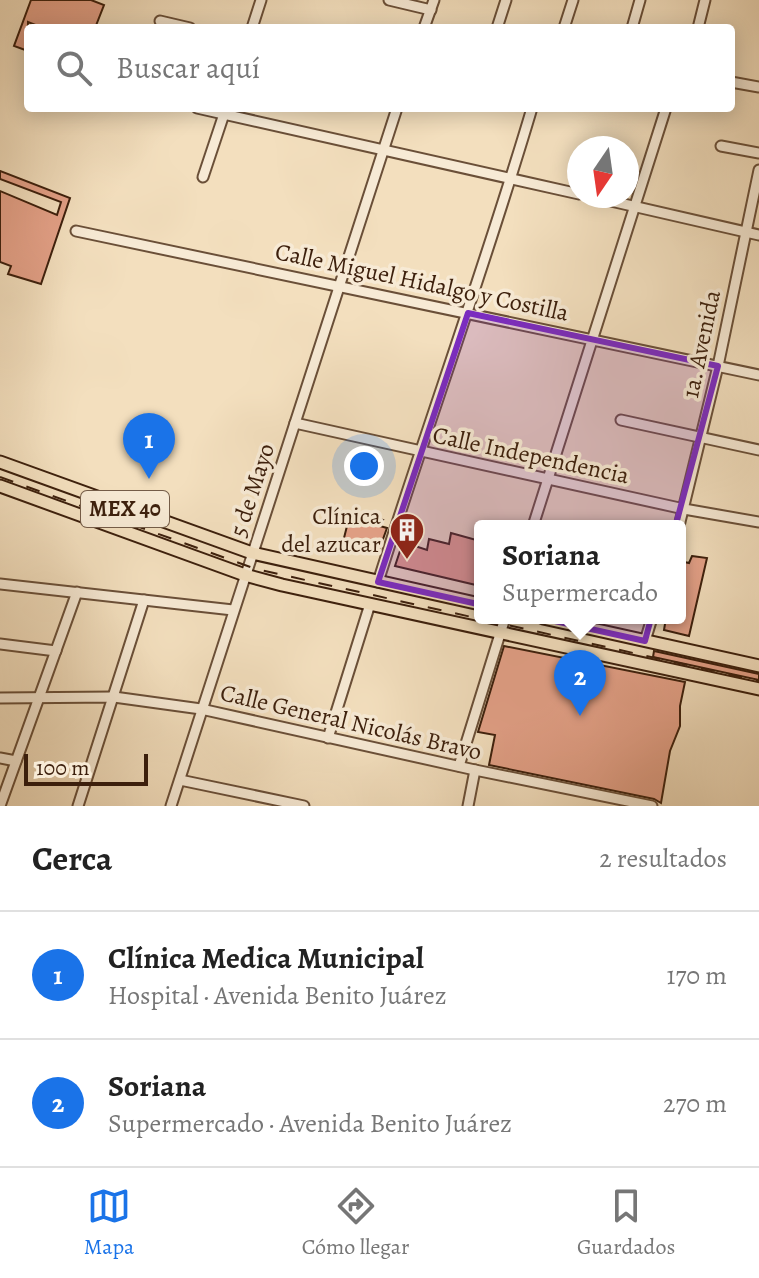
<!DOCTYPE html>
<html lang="es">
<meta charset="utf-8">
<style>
:root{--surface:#fff;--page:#f6f6f6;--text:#222;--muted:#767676;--line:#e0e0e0;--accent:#1a73e8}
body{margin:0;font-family:Alegreya,serif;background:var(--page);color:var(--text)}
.compass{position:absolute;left:567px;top:136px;width:72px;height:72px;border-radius:50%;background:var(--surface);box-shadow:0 4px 20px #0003;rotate:193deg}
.scale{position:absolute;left:24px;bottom:20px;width:124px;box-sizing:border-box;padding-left:8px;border:4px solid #3c1f0c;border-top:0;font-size:22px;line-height:28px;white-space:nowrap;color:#3c1f0c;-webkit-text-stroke:6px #f7ead5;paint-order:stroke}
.you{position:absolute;left:364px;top:466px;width:28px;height:28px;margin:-20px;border:6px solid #fff;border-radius:50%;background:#1a73e8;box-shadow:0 0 0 12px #1a73e833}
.badge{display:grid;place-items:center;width:52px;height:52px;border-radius:50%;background:var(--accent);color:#fff;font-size:26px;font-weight:700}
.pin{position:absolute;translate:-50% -66px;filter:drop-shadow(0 2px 4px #0008)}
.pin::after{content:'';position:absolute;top:42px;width:28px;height:24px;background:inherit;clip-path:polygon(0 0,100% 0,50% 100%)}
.popup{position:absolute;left:474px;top:520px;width:212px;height:104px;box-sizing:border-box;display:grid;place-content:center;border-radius:8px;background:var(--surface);filter:drop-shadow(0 2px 6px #0005);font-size:26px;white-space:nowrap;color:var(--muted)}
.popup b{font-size:30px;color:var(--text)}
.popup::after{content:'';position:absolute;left:50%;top:100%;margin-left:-16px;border:16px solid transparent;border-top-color:var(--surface)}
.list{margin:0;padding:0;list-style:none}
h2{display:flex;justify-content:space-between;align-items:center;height:104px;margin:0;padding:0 32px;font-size:34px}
h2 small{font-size:26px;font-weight:400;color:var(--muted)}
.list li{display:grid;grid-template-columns:52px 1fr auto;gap:24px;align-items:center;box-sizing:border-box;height:128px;padding:0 32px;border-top:2px solid var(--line)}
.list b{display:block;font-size:30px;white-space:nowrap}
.list p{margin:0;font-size:26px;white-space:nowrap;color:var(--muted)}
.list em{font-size:26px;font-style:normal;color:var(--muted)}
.icon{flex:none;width:44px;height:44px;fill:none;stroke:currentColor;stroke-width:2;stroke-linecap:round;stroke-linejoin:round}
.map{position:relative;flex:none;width:759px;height:806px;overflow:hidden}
.search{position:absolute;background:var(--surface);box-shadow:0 4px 20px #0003;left:24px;right:24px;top:24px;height:88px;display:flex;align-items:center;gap:20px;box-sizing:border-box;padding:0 28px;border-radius:8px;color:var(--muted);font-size:30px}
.sheet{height:360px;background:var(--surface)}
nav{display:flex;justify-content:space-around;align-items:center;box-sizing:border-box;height:112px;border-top:2px solid var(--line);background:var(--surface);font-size:22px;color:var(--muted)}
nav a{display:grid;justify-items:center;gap:4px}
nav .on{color:var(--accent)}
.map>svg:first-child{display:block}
</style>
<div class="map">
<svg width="759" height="806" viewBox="0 0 759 806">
<rect width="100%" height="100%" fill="#f3dfbe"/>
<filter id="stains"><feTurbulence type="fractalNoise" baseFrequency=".0025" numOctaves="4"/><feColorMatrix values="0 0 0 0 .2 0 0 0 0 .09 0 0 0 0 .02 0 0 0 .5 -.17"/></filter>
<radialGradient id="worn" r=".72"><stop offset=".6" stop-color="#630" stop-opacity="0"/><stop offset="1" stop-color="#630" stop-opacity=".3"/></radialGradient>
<!-- building -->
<g fill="#e4a188" stroke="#3c1f0c" stroke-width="2">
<path d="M 31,0 L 91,0 L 104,5 L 95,28 L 43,28 L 28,22 L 28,51 L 14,46 Z"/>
<path d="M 0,171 L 70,198 L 41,284 L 8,274 L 11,266 L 0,262 L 0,191 L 57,215 L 61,202 L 0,179 Z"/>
<path d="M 342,511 L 383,520 L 380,526 L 387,528 L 379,550 L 343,542 L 347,526 L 340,524 Z"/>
<path d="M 451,533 L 480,541 L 480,571 L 476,585 L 395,566 L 403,542 L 427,550 L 429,539 L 449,544 Z"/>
<path d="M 692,556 L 707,558 L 689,636 L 664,630 L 666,618 L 680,618 L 680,561 L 689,563 Z"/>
<path d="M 504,646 L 685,682 L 680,706 L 680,726 L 670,751 L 661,803 L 654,799 L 489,765 L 495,735 L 478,732 Z"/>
<path d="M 654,651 L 759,674 L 759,680 L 653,657 Z"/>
</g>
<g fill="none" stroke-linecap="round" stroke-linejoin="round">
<!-- minor casing -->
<g stroke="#6a4f38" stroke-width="13">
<g id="minor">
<path d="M 389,0 L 431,10"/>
<path d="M 160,21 L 190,28"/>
<path d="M 252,28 L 261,0"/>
<path d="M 424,28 L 434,0"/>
<path d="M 497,28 L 506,0"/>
<path d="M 564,28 L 573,0"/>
<path d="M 632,28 L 640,0"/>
<path d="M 698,28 L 705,0"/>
<path d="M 731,82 L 759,87"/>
<path d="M 197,108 L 579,194"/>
<path d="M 721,146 L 759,153"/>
<path d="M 203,177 L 226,108"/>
<path d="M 589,196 L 759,235"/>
<path d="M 76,231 L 759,375"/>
<path d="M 621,420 L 759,450"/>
<path d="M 295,423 L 684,509 L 759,522"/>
<path d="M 533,526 L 666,108"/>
<path d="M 679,526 L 718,366 L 759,170"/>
<path d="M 378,582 C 428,423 485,267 532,108"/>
<path d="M 0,584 L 233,610"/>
<path d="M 645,641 L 652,618"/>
<path d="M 0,644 L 56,651"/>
<path d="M 0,698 L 114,697 L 201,709 L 475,770 L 652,806"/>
<path d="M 328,738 L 370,604"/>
<path d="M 0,758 L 16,761"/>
<path d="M 459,766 L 505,618"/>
<path d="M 180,780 L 304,806"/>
<path d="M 0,806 L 77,592"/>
<path d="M 78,806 L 144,600"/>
<path d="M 171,806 L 397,108"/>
<path d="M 468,806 L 475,770"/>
</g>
</g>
<!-- major casing -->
<g stroke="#3c1f0c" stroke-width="15">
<g id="major">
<path d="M 0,462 L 252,553 L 480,604"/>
<path d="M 0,486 L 245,575 L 282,585 L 759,689"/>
<path d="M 543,618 L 759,666"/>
</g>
</g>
<!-- minor -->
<use href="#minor" stroke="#f7ead5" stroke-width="9"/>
<!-- major -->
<use href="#major" stroke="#f3dfbe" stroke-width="11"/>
<!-- rail -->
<path stroke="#3c1f0c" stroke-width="2" stroke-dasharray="14 14" stroke-linecap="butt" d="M 0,477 L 256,569 L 759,681"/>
</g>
<!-- marked area -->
<path fill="#7b2cbf" fill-opacity="0.2" stroke="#7b2cbf" stroke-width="6" stroke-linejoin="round" d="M 468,313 L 718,366 L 645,641 L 378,582 Z"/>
<!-- icons -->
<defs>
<g id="building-pin" transform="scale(1.8)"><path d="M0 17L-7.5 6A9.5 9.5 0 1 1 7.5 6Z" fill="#8f2418" stroke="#f7ead5"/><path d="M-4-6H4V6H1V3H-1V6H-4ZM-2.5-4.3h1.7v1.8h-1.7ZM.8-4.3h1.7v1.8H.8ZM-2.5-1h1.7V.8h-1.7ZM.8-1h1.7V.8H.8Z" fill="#fff"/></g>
</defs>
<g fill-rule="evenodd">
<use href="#building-pin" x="407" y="530"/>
</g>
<g text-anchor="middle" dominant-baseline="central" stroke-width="7" stroke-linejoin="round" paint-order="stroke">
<!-- shield labels -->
<rect fill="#f7ead5" stroke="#745c48" stroke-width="2" x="81" y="491" width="88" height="36" rx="6"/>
<g font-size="22" font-weight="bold" fill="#3c1f0c">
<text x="125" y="509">MEX 40</text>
</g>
<!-- street labels -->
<g font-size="24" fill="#3c1f0c" stroke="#f7ead5">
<text transform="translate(422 282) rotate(12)">Calle Miguel Hidalgo y Costilla</text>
<text transform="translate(701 344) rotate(-78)">1a. Avenida</text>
<text transform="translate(531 455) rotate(12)">Calle Independencia</text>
<text transform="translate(252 490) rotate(-72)">5 de Mayo</text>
<text transform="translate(351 722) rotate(13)">Calle General Nicolás Bravo</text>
</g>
<!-- poi labels -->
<g font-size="24" fill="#3c1f0c" stroke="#f7ead5" text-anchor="end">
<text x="381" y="516">Clínica<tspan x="381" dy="28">del azucar</tspan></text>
</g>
</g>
<rect width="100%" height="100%" filter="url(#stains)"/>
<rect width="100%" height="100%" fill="url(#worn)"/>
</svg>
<svg class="compass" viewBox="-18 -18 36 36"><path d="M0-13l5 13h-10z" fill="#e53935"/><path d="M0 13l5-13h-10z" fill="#767676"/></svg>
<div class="scale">100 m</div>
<div class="you"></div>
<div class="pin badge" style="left:149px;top:479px">1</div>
<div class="pin badge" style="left:580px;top:716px">2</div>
<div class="popup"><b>Soriana</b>Supermercado</div>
<div class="search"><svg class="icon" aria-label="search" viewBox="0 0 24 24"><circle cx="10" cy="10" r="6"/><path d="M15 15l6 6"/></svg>Buscar aquí</div>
</div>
<section class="sheet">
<h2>Cerca<small>2 resultados</small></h2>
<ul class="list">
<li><span class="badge">1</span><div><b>Clínica Medica Municipal</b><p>Hospital · Avenida Benito Juárez</p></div><em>170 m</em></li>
<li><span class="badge">2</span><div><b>Soriana</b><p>Supermercado · Avenida Benito Juárez</p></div><em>270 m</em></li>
</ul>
</section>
<nav>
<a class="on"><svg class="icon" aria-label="map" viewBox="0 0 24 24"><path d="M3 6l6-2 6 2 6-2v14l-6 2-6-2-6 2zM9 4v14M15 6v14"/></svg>Mapa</a>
<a><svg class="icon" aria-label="directions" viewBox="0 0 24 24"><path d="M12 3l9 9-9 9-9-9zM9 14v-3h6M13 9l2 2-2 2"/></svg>Cómo llegar</a>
<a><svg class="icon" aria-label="saved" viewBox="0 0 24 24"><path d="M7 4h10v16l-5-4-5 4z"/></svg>Guardados</a>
</nav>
